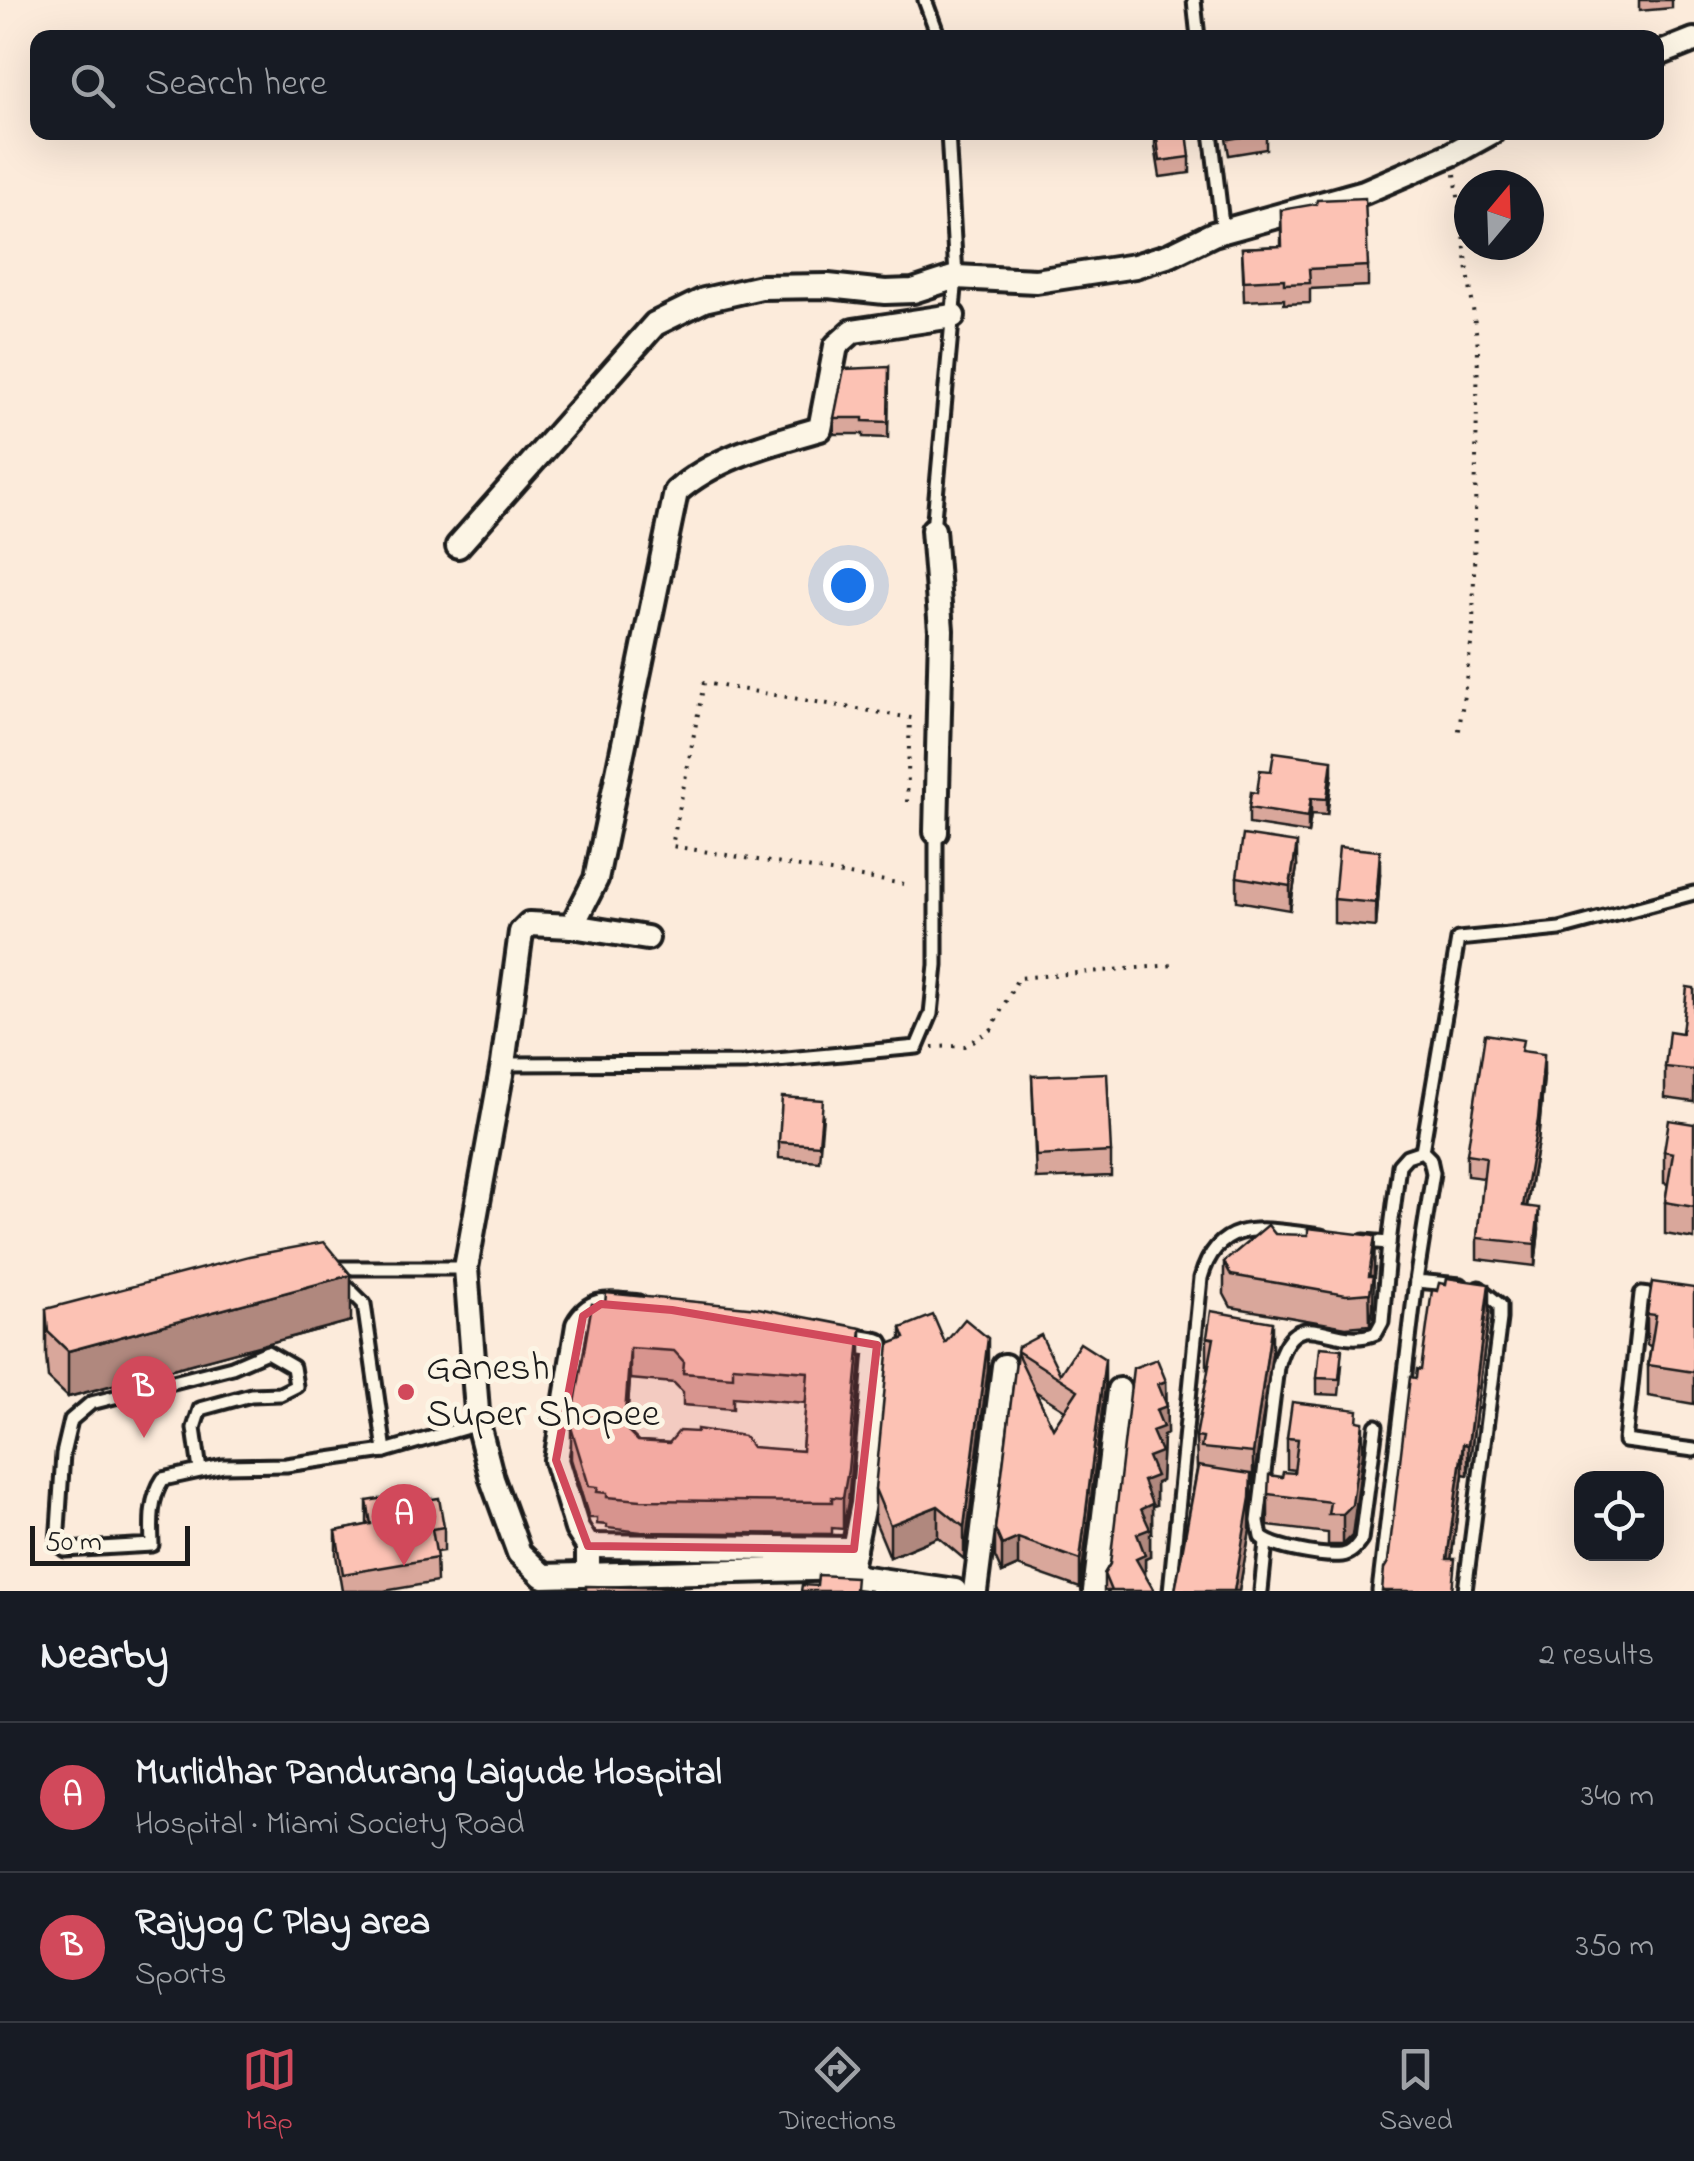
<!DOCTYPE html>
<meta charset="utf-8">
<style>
:root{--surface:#171b24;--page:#242831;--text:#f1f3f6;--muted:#9ea1a6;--line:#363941;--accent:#d1495b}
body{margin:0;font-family:"Indie Flower",sans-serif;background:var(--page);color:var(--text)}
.controls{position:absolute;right:30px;bottom:30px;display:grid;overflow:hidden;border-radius:20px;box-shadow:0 10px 40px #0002}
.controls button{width:90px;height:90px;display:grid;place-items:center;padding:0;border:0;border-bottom:2px solid var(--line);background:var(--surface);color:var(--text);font:50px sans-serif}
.compass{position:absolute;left:1454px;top:170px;width:90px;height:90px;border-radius:50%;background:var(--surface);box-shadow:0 10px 40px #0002;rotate:19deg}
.scale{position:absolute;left:30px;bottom:25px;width:160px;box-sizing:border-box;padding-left:10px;border:5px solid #1c1c1c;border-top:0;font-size:28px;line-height:35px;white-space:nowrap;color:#1c1c1c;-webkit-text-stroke:8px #fcf5e5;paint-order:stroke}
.you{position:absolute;left:848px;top:585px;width:35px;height:35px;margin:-25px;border:8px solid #fff;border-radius:50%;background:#1a73e8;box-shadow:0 0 0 15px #1a73e833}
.badge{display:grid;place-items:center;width:65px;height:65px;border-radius:50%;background:var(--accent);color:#fff;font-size:32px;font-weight:700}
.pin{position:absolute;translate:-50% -82px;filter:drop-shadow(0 2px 5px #0008)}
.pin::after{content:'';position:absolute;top:52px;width:35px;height:30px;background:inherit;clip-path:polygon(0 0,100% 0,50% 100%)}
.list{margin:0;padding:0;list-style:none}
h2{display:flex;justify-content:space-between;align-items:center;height:130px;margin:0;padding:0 40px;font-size:42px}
h2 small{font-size:32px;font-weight:400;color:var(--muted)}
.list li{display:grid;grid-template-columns:65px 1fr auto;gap:30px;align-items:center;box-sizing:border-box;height:150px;padding:0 40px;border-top:2px solid var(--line)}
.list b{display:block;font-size:38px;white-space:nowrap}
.list p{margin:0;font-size:32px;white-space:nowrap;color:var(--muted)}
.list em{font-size:32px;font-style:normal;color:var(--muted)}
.icon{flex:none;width:55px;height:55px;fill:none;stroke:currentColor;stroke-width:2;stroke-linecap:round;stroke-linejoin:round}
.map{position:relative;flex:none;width:1694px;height:1591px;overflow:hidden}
.search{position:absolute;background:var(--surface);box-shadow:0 10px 40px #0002;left:30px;right:30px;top:30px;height:110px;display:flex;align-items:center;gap:25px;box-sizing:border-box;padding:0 35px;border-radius:20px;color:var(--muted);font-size:38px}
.sheet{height:430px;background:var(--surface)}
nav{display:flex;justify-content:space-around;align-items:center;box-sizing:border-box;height:140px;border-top:2px solid var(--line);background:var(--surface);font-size:28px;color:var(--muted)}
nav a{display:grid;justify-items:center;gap:5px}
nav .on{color:var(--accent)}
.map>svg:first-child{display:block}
</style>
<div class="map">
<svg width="1694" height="1591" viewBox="0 0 1694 1591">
<rect width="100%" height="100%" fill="#fcebdb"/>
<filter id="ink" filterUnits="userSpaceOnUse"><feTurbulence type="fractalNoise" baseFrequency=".01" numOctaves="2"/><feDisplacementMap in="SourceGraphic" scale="20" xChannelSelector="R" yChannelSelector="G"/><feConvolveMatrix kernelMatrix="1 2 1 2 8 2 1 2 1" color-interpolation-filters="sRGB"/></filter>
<g filter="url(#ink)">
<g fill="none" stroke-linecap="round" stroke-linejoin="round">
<!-- lane casing -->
<g stroke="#1c1c1c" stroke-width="19">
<g id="lane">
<path d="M 925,0 L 939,38"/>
<path d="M 1194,0 L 1198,38"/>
<path d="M 1211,132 L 1223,232"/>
<path d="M 933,530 L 956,277 L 948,132"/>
<path d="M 503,1064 L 744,1063 L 917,1047 L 931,1014 L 936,965 L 936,832"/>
<path d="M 1422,1151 L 1458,939 L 1560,929 L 1694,893"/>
<path d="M 1364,1241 L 1389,1243 L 1382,1322 L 1376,1333 C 1332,1352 1296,1296 1277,1367 L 1258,1521 L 1261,1537 C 1272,1548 1324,1557 1342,1555 C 1351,1554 1356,1547 1361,1540 L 1376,1426"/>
<path d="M 1389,1243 L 1399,1165 L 1407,1156 L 1422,1151 L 1430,1159 L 1433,1173 L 1416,1281 L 1461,1285"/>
<path d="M 330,1268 L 466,1268"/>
<path d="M 342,1282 L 364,1304 L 385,1451"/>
<path d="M 1694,1301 L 1641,1294 L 1625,1441 L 1694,1450"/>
<path d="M 200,1470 L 194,1428 L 200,1409 L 251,1395 L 280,1394 L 296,1386 L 293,1367 L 267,1352 L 232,1367 L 91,1403 L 71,1420 L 63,1454 L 57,1544 L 65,1550 L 152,1545 C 151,1523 150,1498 163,1479 L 223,1466 L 286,1465 L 385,1451 L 478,1424"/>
<path d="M 1170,1591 L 1201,1278 C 1219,1214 1268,1230 1321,1236"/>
<path d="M 1261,1591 L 1266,1542"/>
<path d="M 1379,1591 L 1416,1281"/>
<path d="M 1465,1591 L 1500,1319 L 1500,1305 L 1479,1288"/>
</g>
</g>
<!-- street casing -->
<g stroke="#1c1c1c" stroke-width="30">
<g id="street">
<path d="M 1656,55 L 1694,40"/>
<path d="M 933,530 L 941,630 L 936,832"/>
<path d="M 458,546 L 655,324 L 704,300 L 761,287 L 828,286 L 885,292 L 913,291 L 956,277 L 1036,281 L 1135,266 L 1170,255 L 1213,234 L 1364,192 L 1452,154 L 1492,132"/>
<path d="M 572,926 L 596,879 L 676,492 C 715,457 771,443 820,429 L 836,346 L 853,331 L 953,316"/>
<path d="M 647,938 L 572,926 L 529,924 L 521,932 L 503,1064 L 466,1268 L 478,1424 L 492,1479 L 519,1553 L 543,1576 L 850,1568 L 872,1591"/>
<path d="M 831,1337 L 877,1345 L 863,1504 L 850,1568"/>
<path d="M 588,1546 L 854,1549"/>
<path d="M 588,1575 L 588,1546 L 577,1529 L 556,1460 L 578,1325 C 592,1300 610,1305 636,1307"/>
<path d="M 859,1577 L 955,1591"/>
<path d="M 975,1591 L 1004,1366"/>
<path d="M 1095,1591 L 1119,1390"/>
</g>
</g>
<!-- path -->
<g stroke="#1c1c1c" stroke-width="4" stroke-dasharray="2.5 8" stroke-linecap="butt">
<path d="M 1455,174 L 1478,346 L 1473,630 L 1458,737"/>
<path d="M 907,802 L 910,718"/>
<path d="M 904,884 L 672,846 L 704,683 L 917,719"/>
<path d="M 932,1047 L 965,1046 L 991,1030 L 1018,978 L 1173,965"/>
</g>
<!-- lane -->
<use href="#lane" stroke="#fcf5e5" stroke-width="11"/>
<!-- street -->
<use href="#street" stroke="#fcf5e5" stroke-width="22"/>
</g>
<!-- wall -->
<g fill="#d9a79b" stroke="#1c1c1c" stroke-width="2.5" fill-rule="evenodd">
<path d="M 1639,0 L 1672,0 L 1672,8 L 1639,11 Z"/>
<path d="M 1155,132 L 1190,157 L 1190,173 L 1160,177 L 1155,146 Z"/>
<path d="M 1225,132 L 1266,132 L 1266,149 L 1229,155 Z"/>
<path d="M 1281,210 L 1368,266 L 1368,286 L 1310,289 L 1310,303 L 1284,304 L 1284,299 L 1244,301 L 1242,248 L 1281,246 Z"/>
<path d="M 889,367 L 888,438 L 863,437 L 863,434 L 834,434 L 834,418 Z"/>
<path d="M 1332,776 L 1327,815 L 1311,814 L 1308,833 L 1249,824 L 1249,808 L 1257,793 Z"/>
<path d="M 1297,867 L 1290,910 L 1237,901 L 1237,877 Z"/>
<path d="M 1380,875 L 1376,927 L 1334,923 L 1334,899 Z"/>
<path d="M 1694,988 L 1694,1102 L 1665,1098 L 1665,1067 L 1682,1033 Z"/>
<path d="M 1523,1051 L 1544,1075 L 1538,1141 L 1527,1207 L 1539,1229 L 1535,1266 L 1477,1259 L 1477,1238 L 1484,1178 L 1467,1176 L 1467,1154 Z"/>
<path d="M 1032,1076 L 1111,1152 L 1111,1176 L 1036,1179 Z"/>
<path d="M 823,1116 L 819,1161 L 779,1158 L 779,1142 Z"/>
<path d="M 1694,1124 L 1694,1239 L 1665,1234 L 1665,1202 L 1668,1184 L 1664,1183 L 1664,1151 Z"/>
<path d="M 1275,1234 L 1375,1268 L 1373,1281 L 1373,1308 L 1370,1325 L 1346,1327 L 1231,1307 L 1224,1294 L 1224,1262 Z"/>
<path d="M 1694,1288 L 1694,1404 L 1648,1396 L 1648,1365 L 1651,1346 L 1647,1345 L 1647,1314 Z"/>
<path d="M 592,1304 L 861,1359 L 848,1502 L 843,1529 L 832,1528 L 832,1534 L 641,1532 L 607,1528 L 607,1525 L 597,1524 L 597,1518 L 589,1518 L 571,1459 L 571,1427 ZM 630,1379 L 674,1383 L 683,1392 L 683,1405 L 733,1409 L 733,1397 L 806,1403 L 802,1451 L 638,1441 L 626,1429 Z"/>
<path d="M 46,1309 L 351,1321 L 68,1397 L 48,1378 L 46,1355 Z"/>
<path d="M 1489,1314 L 1468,1475 L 1463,1474 L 1451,1559 L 1388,1562 L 1416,1378 L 1421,1370 Z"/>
<path d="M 901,1328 L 945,1343 L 988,1369 L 964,1559 L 938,1537 L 890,1557 L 875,1521 L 875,1489 L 901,1340 Z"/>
<path d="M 1207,1337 L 1272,1354 L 1253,1485 L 1251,1485 L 1250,1530 L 1239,1591 L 1175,1591 L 1197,1469 L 1196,1437 L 1209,1369 L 1207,1369 Z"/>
<path d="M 1018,1347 L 1060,1374 L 1105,1387 L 1080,1588 L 1018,1566 L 1002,1573 L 995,1557 L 995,1529 ZM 1035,1391 L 1065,1410 L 1053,1428 Z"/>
<path d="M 1342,1365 L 1339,1395 L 1317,1394 L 1317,1378 Z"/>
<path d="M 1166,1381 L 1167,1434 L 1163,1436 L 1161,1481 L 1156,1483 L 1156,1505 L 1152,1506 L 1152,1533 L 1150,1534 L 1150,1557 L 1145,1559 L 1145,1575 L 1154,1591 L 1104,1591 L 1104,1574 L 1110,1564 Z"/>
<path d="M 1358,1421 L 1363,1453 L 1352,1536 L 1343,1545 L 1328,1545 L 1328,1533 L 1268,1526 L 1268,1494 L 1282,1477 L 1294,1473 L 1295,1470 L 1287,1469 L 1287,1438 Z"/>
<path d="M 367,1501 L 399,1504 L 444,1527 L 444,1551 L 436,1552 L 437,1582 L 384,1591 L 342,1591 L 336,1555 L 336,1531 L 367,1525 Z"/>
</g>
<!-- shaded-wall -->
<g fill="#b0887e" stroke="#1c1c1c" stroke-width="2.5">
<path d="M 1332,760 L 1332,776 L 1327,815 L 1327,799 Z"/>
<path d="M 1311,798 L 1311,814 L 1308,833 L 1308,817 Z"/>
<path d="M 1297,843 L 1297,867 L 1290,910 L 1290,886 Z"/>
<path d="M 1380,851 L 1380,875 L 1376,927 L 1376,903 Z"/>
<path d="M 1544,1054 L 1544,1075 L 1538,1141 L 1523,1227 L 1523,1206 Z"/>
<path d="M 1539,1208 L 1539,1229 L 1535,1266 L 1535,1244 Z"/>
<path d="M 1375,1236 L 1373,1308 L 1370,1325 L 1369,1276 Z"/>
<path d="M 351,1275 L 351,1321 L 68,1397 L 68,1351 Z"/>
<path d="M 1489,1284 L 1489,1314 L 1468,1475 L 1468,1445 Z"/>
<path d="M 1272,1322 L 1272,1354 L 1253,1485 L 1253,1453 Z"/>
<path d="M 861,1328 L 861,1359 L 848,1502 L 843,1529 L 843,1498 Z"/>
<path d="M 988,1338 L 988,1369 L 964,1559 L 964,1527 Z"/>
<path d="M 630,1348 L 630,1379 L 624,1459 L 624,1427 Z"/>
<path d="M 1105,1359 L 1105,1387 L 1080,1588 L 1080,1560 Z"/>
<path d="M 1166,1381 L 1167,1434 L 1163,1436 L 1161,1481 L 1156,1483 L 1156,1505 L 1152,1506 L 1152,1533 L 1150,1534 L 1150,1557 L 1145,1559 L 1145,1583 L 1136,1588 L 1137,1534 L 1143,1481 L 1152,1431 L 1158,1384 Z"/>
<path d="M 1363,1422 L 1363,1453 L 1352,1536 L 1343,1545 L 1343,1514 Z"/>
<path d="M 1463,1444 L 1463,1474 L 1447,1589 L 1447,1559 Z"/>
<path d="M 1251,1474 L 1250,1530 L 1239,1591 L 1234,1591 Z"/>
<path d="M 938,1506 L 938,1537 L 890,1557 L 890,1525 Z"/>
<path d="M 1018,1538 L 1018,1566 L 1002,1573 L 1002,1545 Z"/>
</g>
<!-- building -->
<g fill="#fcc2b4" stroke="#1c1c1c" stroke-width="2.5" fill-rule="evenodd">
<path d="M 1156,132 L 1187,132 L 1190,157 L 1160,161 Z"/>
<path d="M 1228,132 L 1266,132 L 1266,133 L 1229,139 Z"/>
<path d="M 1365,198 L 1368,266 L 1309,269 L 1310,283 L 1284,284 L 1284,279 L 1244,281 L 1242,248 L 1282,246 L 1281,210 L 1316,204 L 1317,200 Z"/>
<path d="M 889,367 L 888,422 L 863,421 L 863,418 L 834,418 L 844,369 Z"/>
<path d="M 1274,752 L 1332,760 L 1327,799 L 1311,798 L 1308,817 L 1249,808 L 1251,792 L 1257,793 L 1260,770 L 1271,771 Z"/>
<path d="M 1243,835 L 1297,843 L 1290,886 L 1237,877 Z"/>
<path d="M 1339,847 L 1380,851 L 1376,903 L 1334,899 Z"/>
<path d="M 1687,987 L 1694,988 L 1694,1070 L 1665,1067 L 1669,1031 L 1682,1033 Z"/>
<path d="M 1485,1034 L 1523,1040 L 1521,1051 L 1544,1054 L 1538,1120 L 1523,1206 L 1539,1208 L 1535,1244 L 1477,1238 L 1486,1157 L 1467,1154 Z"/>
<path d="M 1107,1073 L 1111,1152 L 1036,1156 L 1032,1076 Z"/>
<path d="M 782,1097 L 823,1100 L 819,1145 L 779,1142 Z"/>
<path d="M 1669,1120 L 1694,1124 L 1694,1207 L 1665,1202 L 1673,1153 L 1664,1151 Z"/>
<path d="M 1268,1225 L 1275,1234 L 1308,1235 L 1308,1228 L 1375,1236 L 1369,1276 L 1373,1276 L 1370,1293 L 1346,1295 L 1231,1275 L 1224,1262 Z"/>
<path d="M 324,1242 L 351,1275 L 68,1351 L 48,1332 L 46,1309 L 249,1256 Z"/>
<path d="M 1447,1278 L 1489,1284 L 1468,1445 L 1463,1444 L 1447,1559 L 1455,1559 L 1452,1591 L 1382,1591 L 1384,1569 L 1388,1562 L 1410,1377 L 1416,1378 L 1417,1369 L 1421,1370 L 1432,1290 L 1437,1291 L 1439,1283 L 1446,1284 Z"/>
<path d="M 1652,1282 L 1694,1288 L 1694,1372 L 1648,1365 L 1656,1315 L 1647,1314 Z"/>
<path d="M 606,1293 L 758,1308 L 861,1328 L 848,1470 L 843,1498 L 832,1497 L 832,1502 L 641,1500 L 607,1497 L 607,1493 L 597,1492 L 598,1487 L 589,1486 L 571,1427 L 592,1304 L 605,1305 ZM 630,1348 L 674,1351 L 684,1362 L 683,1373 L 733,1377 L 733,1366 L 808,1372 L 802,1451 L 752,1447 L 744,1436 L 697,1429 L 697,1432 L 679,1431 L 669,1443 L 638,1441 L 624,1427 Z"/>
<path d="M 1211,1311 L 1272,1322 L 1253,1453 L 1201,1448 L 1203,1438 L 1196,1437 L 1214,1338 L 1207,1337 Z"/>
<path d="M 933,1315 L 945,1343 L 965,1319 L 988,1338 L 964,1527 L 938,1506 L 890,1525 L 875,1489 L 889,1344 L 905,1338 L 901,1328 Z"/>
<path d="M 1041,1335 L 1060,1374 L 1080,1343 L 1105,1359 L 1080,1560 L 1018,1538 L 1002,1545 L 995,1529 L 1017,1353 L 1053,1428 L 1078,1390 L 1017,1351 L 1018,1347 Z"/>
<path d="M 1320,1347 L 1342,1349 L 1339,1379 L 1317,1378 Z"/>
<path d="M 1157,1359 L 1166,1381 L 1158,1384 L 1167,1406 L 1156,1410 L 1163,1427 L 1152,1431 L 1161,1452 L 1148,1457 L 1156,1476 L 1143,1481 L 1152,1504 L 1141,1509 L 1150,1529 L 1137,1534 L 1145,1555 L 1136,1559 L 1154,1591 L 1111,1591 L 1104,1574 L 1110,1564 L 1133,1368 Z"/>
<path d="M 1292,1402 L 1358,1410 L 1357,1421 L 1363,1422 L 1352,1505 L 1343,1514 L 1328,1514 L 1330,1502 L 1268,1494 L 1269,1475 L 1282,1477 L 1283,1472 L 1294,1473 L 1298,1439 L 1287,1438 Z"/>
<path d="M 1198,1466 L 1251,1474 L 1250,1498 L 1234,1591 L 1175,1591 Z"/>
<path d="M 398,1496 L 399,1504 L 439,1498 L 444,1527 L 432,1529 L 437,1558 L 343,1574 L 336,1531 L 371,1524 L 367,1501 Z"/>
<path d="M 818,1575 L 856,1577 L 855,1589 L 871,1591 L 801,1591 L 802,1585 L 817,1586 Z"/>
<path d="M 586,1586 L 682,1588 L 682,1591 L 586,1591 Z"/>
</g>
</g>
<!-- marked area -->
<path fill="#d1495b" fill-opacity="0.2" stroke="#d1495b" stroke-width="8" stroke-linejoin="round" d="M 601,1304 L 672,1310 L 877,1345 L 854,1549 L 588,1546 L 556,1460 L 583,1316 Z"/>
<!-- markers -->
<circle fill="#d1495b" stroke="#fcf5e5" stroke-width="4" cx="406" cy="1392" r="10"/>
<g text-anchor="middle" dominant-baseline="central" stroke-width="10" stroke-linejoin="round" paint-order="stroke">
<!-- poi labels -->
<g font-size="40" fill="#1c1c1c" stroke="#fcf5e5" text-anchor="start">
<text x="426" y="1369">Ganesh<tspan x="426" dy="46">Super Shopee</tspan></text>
</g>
</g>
</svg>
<div class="controls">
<button><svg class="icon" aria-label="locate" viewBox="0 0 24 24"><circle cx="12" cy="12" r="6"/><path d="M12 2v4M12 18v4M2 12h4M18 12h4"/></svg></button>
</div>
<svg class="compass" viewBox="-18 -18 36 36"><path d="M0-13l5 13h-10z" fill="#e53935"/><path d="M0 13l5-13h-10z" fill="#9ea1a6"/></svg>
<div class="scale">50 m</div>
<div class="you"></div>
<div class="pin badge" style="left:404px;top:1566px">A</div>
<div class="pin badge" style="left:144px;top:1438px">B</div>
<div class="search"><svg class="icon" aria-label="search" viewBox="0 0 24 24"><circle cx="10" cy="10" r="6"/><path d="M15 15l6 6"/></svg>Search here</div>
</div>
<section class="sheet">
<h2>Nearby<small>2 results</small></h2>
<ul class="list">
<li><span class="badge">A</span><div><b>Murlidhar Pandurang Laigude Hospital</b><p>Hospital · Miami Society Road</p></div><em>340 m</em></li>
<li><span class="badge">B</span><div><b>Rajyog C Play area</b><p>Sports</p></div><em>350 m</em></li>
</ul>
</section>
<nav>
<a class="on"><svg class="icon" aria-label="map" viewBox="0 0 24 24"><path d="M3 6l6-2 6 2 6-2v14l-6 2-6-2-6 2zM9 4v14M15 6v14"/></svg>Map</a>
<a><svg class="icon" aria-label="directions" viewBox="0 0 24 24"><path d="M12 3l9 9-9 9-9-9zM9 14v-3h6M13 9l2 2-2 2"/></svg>Directions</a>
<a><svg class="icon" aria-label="saved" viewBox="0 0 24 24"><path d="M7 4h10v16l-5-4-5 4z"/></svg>Saved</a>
</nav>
